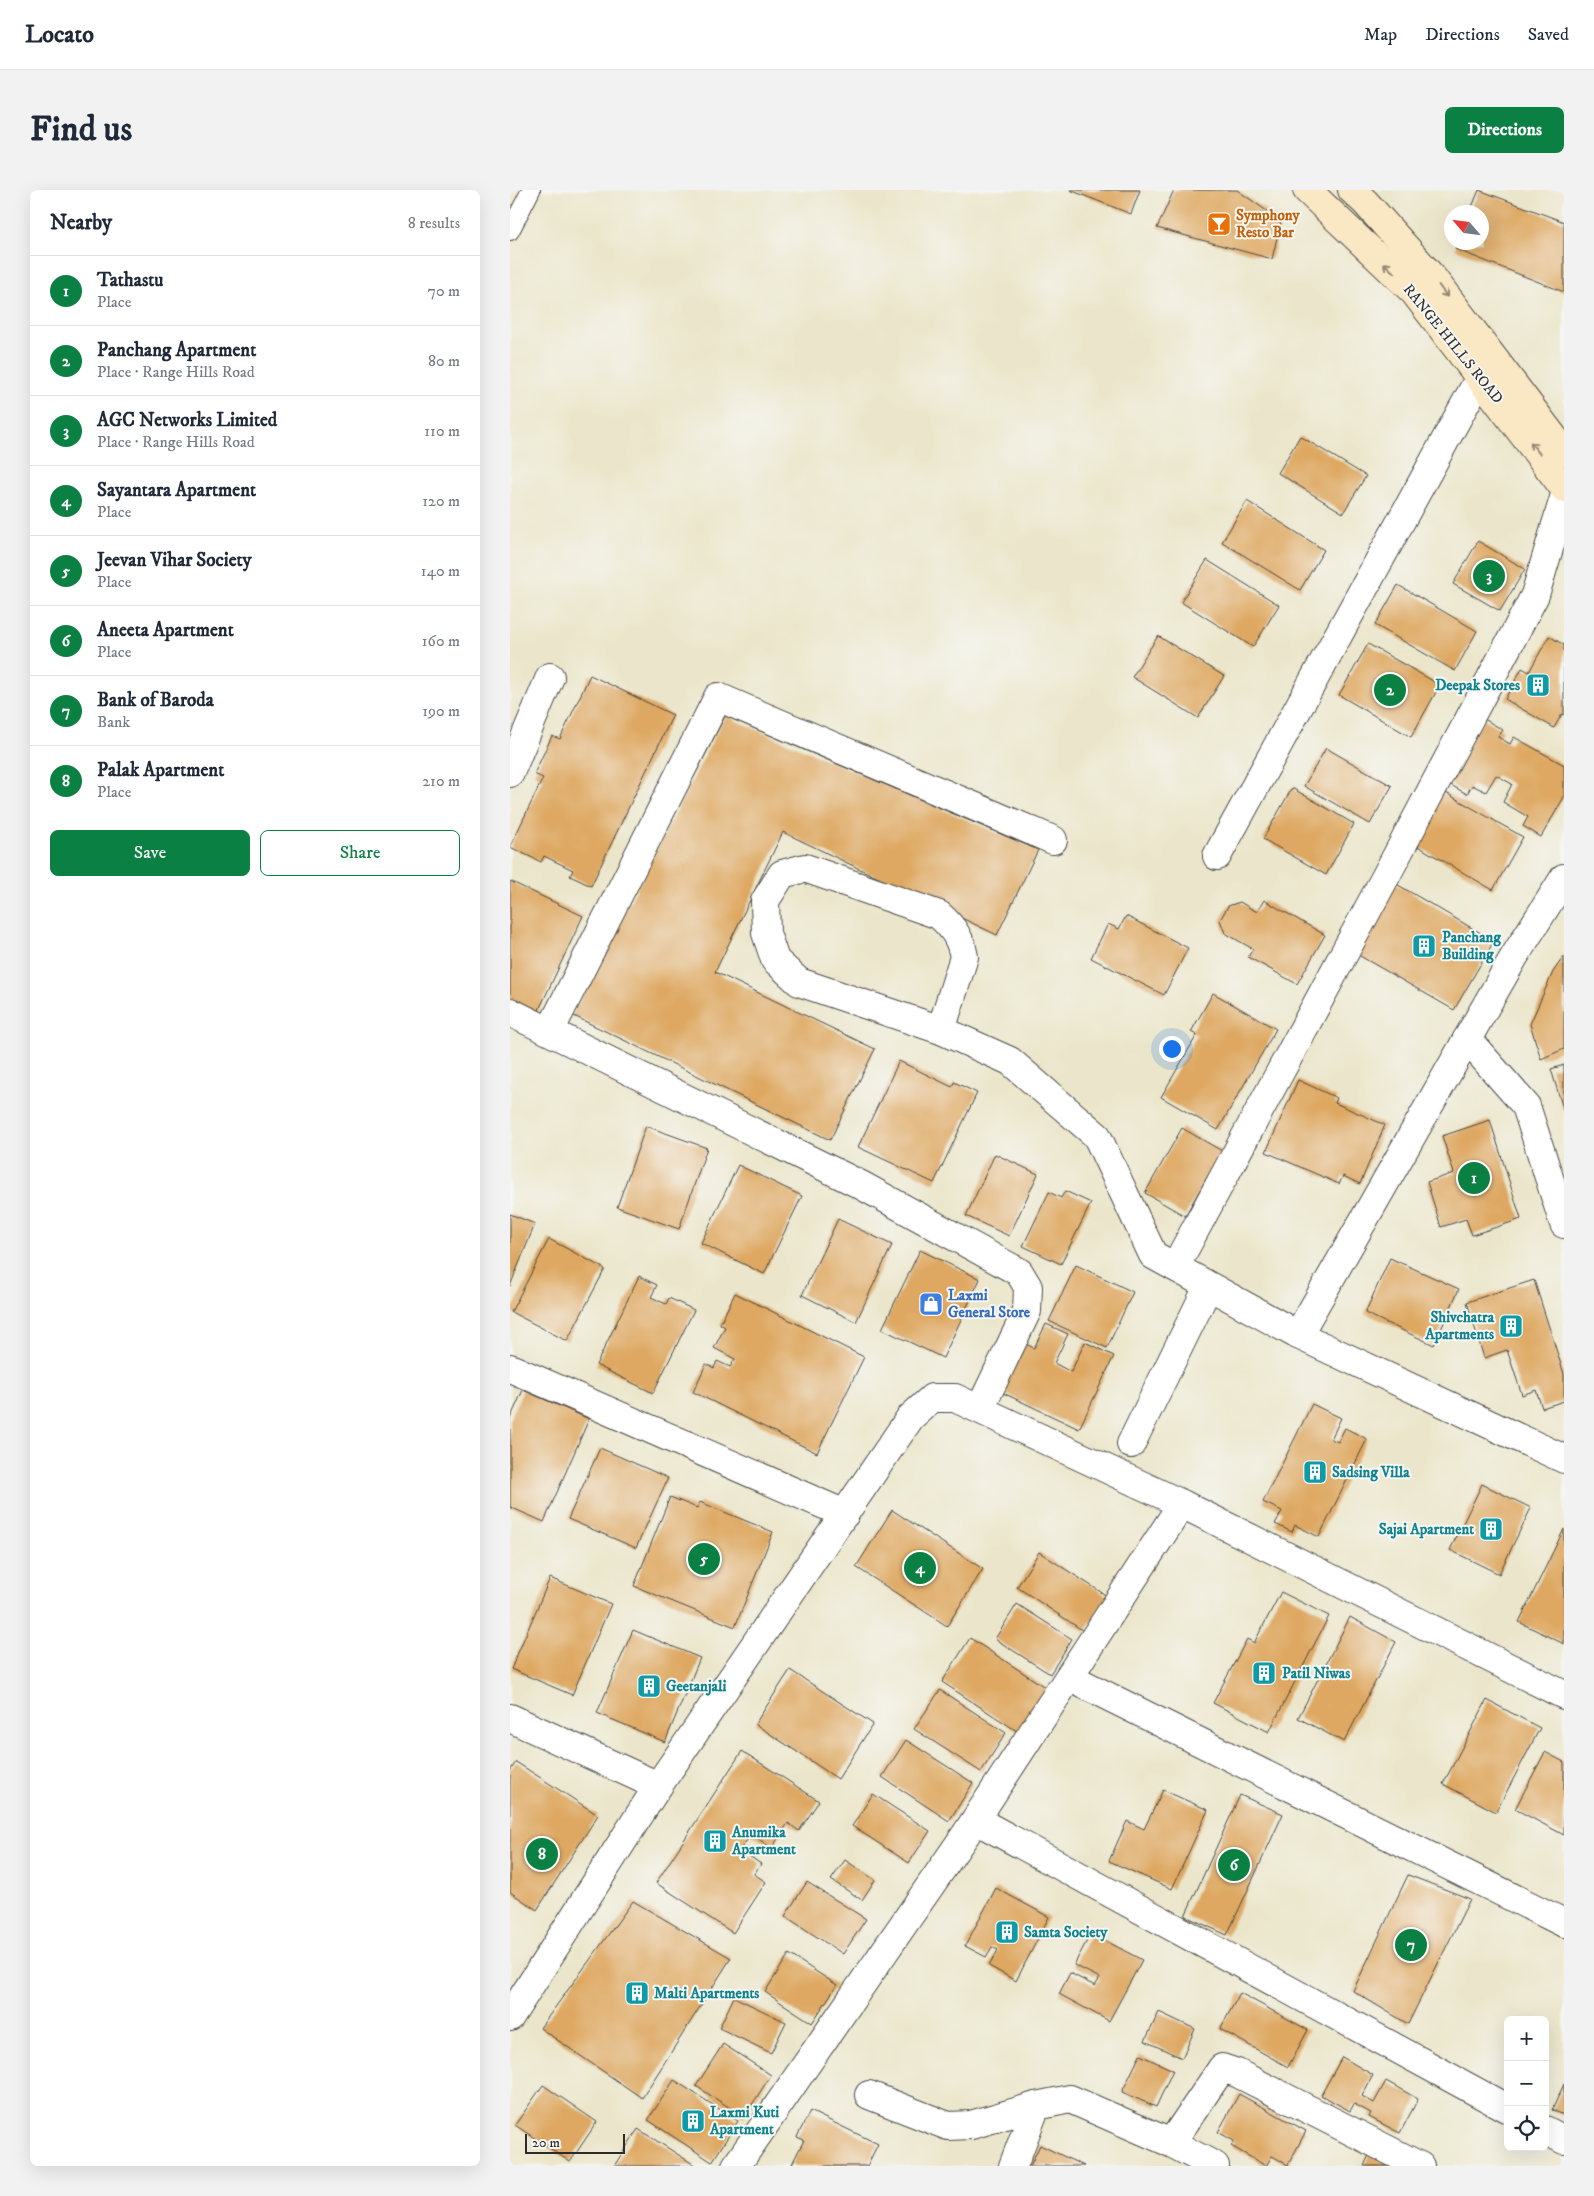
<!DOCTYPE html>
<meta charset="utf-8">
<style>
:root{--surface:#fff;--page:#f2f2f3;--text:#1f2937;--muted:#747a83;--line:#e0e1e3;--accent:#0b8043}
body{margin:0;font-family:"IM FELL DW Pica",serif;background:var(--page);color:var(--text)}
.controls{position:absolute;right:15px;bottom:15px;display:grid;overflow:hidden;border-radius:8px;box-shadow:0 5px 20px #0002}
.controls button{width:45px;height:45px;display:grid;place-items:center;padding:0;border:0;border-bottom:1px solid var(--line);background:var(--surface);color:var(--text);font:25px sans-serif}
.compass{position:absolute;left:934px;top:15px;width:45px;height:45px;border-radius:50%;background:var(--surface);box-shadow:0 5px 20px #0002;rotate:298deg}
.scale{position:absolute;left:15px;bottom:12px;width:100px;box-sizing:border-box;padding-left:5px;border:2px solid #2b2b2b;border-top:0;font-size:14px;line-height:18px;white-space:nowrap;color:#2b2b2b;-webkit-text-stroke:4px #f6f6f2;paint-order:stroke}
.you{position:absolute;left:661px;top:858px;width:18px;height:18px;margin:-12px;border:4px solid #fff;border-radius:50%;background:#1a73e8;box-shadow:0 0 0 8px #1a73e833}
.badge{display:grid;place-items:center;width:32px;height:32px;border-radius:50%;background:var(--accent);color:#fff;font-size:16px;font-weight:700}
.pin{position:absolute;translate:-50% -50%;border:2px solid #fff;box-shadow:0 1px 5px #0006}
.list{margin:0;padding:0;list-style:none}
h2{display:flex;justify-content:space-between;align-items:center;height:65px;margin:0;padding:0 20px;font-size:21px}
h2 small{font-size:16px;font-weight:400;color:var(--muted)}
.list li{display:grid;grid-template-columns:32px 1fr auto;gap:15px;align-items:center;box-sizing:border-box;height:70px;padding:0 20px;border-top:1px solid var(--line)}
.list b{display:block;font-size:19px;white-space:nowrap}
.list p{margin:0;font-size:16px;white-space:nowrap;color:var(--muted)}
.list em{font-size:16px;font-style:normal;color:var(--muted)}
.actions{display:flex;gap:10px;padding:15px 20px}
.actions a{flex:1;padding:11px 0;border:1px solid var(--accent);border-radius:8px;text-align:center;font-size:18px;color:var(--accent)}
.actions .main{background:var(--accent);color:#fff}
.icon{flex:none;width:28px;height:28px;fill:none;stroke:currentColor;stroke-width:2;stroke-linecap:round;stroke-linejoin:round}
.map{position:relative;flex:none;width:1054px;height:1976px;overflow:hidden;border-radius:8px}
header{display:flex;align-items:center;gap:30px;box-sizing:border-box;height:70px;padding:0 25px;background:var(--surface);border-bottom:1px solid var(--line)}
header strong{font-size:24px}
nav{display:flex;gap:28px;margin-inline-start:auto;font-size:18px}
.intro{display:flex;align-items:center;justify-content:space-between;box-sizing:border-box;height:120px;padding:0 30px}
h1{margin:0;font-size:35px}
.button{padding:12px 22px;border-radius:8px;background:var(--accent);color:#fff;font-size:18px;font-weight:700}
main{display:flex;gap:30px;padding:0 30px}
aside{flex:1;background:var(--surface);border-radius:8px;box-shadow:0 5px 20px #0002}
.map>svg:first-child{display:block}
</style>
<header>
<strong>Locato</strong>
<nav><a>Map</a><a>Directions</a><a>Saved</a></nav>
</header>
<div class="intro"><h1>Find us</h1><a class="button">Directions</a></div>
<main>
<aside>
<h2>Nearby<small>8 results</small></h2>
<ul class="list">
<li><span class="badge">1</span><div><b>Tathastu</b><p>Place</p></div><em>70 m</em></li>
<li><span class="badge">2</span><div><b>Panchang Apartment</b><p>Place · Range Hills Road</p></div><em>80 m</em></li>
<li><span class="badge">3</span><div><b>AGC Networks Limited</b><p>Place · Range Hills Road</p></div><em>110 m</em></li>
<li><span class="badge">4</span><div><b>Sayantara Apartment</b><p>Place</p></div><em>120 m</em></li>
<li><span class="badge">5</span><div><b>Jeevan Vihar Society</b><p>Place</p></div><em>140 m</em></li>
<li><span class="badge">6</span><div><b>Aneeta Apartment</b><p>Place</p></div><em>160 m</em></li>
<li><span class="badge">7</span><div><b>Bank of Baroda</b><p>Bank</p></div><em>190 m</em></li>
<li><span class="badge">8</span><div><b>Palak Apartment</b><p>Place</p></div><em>210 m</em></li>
</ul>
<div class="actions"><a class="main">Save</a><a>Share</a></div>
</aside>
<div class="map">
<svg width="1054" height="1976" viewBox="0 0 1054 1976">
<rect width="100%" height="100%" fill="#f6f6f2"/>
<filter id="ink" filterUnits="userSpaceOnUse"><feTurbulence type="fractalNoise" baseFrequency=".02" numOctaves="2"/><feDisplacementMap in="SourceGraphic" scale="10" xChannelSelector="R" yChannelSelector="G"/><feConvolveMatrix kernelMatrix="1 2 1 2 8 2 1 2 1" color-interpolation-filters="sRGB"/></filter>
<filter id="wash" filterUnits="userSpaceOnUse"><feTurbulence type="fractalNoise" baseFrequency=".0096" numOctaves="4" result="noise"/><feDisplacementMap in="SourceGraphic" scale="20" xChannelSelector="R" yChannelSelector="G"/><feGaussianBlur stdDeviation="1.12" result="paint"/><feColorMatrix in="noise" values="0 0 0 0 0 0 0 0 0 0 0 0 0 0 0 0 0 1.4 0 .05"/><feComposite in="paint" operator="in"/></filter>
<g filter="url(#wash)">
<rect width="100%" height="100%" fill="#ebe6cb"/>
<g id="blocks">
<!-- building -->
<g fill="#dea862">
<path d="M 560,0 L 630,0 L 621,24 Z"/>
<path d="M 664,0 L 727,0 L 771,31 L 762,69 L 647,38 Z"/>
<path d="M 969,0 L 1054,32 L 1054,102 L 945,59 L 948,52 L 972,52 L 972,22 L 960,22 Z"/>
<path d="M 790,246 L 856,286 L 833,323 L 768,283 Z"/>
<path d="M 737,311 L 814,360 L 790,400 L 712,352 Z"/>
<path d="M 968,351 L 1015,379 L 990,421 L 943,394 Z"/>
<path d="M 697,370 L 769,415 L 743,457 L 671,412 Z"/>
<path d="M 888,395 L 967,441 L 945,481 L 865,435 Z"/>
<path d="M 648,446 L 714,486 L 688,528 L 622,487 Z"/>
<path d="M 1039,446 L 1054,455 L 1054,525 L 1052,524 L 1044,538 L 995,509 L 1012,478 L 1019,482 Z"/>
<path d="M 858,454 L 930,495 L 901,547 L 829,505 Z"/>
<path d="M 80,485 L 163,525 L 81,696 L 60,686 L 63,680 L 34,666 L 31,672 L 0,657 L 33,588 L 24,584 L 42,546 L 50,549 Z"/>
<path d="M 215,526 L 528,660 L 487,745 L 273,642 L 205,782 L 365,859 L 320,950 L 62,825 Z"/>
<path d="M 974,529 L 993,540 L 988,547 L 1000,554 L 1004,547 L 1054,575 L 1054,607 L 1031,647 L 1013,636 L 1018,627 L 993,612 L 1002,594 L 986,585 L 976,602 L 962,595 L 957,604 L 937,593 Z"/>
<path d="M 816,558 L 882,596 L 860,634 L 794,596 Z"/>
<path d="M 782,598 L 844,634 L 816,685 L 753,649 Z"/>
<path d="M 929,599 L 1013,647 L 983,700 L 899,651 Z"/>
<path d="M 0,691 L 73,726 L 27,824 L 0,811 Z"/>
<path d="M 883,692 L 984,751 L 944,820 L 843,762 Z"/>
<path d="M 754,710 L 815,745 L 787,794 L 738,767 L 743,759 L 715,743 L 710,730 L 718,716 L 730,712 L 747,722 Z"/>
<path d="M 616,726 L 678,758 L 654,805 L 581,768 L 598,734 L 609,739 Z"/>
<path d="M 1054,766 L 1054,859 L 1031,869 L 1020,834 L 1043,782 Z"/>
<path d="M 703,803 L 766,839 L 708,940 L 651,907 L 687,845 L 681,842 Z"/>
<path d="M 389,871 L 442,897 L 444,892 L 467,903 L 424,993 L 348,957 Z"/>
<path d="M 1054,875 L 1054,922 L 1041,879 Z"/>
<path d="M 788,890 L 827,908 L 825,913 L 875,935 L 850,994 L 833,986 L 829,994 L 756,962 Z"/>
<path d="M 980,930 L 1011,1029 L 962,1045 L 956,1029 L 931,1037 L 917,992 L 944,983 L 932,946 Z"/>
<path d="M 136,936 L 197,958 L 169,1039 L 107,1017 Z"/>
<path d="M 672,938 L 712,961 L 675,1026 L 635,1003 Z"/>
<path d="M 485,964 L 528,984 L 499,1046 L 456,1026 Z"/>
<path d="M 228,975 L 292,1006 L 254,1084 L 191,1053 Z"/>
<path d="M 555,1001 L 581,1013 L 551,1074 L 513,1056 L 539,1002 L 551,1008 Z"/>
<path d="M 0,1024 L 25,1034 L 0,1096 Z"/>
<path d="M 328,1029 L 382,1055 L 346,1132 L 292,1105 Z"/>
<path d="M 39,1049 L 95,1079 L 57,1151 L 1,1122 Z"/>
<path d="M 410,1060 L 470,1089 L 433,1168 L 372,1139 Z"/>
<path d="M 880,1068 L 949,1099 L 924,1155 L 855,1123 Z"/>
<path d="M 566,1075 L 623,1102 L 597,1158 L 539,1131 Z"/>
<path d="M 129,1086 L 147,1095 L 141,1107 L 156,1114 L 159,1108 L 184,1120 L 143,1203 L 86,1175 Z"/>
<path d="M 1024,1090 L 1054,1184 L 1054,1211 L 1032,1218 L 1026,1200 L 1012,1205 L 997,1160 L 974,1168 L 957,1112 Z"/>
<path d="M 225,1103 L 354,1167 L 307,1263 L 183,1202 L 196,1174 L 204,1178 L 207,1171 L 220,1177 L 225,1169 L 204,1158 L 215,1137 L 210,1134 Z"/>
<path d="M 536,1134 L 558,1144 L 544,1173 L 561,1182 L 575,1152 L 604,1166 L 569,1239 L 491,1202 L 514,1153 L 524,1158 Z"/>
<path d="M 13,1200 L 79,1229 L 34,1332 L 0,1317 L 0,1229 Z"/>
<path d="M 802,1214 L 831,1228 L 821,1249 L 828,1252 L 835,1238 L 857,1249 L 809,1347 L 785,1335 L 782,1342 L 765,1334 L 772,1321 L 753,1312 Z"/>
<path d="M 90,1258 L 158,1288 L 126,1358 L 58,1329 Z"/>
<path d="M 972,1294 L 1021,1318 L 989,1384 L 940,1360 Z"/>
<path d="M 160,1307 L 187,1318 L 190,1312 L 263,1342 L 225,1437 L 124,1396 Z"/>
<path d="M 382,1320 L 473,1379 L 437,1436 L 346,1377 Z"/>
<path d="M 1054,1339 L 1054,1454 L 1009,1432 Z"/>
<path d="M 529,1362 L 597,1406 L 575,1442 L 507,1397 Z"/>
<path d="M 40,1388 L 101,1414 L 62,1505 L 1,1479 Z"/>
<path d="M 771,1402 L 819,1426 L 759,1542 L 703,1513 L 737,1449 L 744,1453 Z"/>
<path d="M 507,1414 L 562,1449 L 540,1484 L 485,1449 Z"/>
<path d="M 840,1427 L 886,1452 L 834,1552 L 788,1528 Z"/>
<path d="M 123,1440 L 190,1468 L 155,1552 L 87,1523 Z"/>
<path d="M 460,1448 L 541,1501 L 513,1545 L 432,1492 Z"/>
<path d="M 280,1480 L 363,1534 L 328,1589 L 245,1534 Z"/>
<path d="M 430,1500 L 496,1543 L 471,1582 L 404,1539 Z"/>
<path d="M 977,1510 L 1030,1538 L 986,1622 L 933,1594 Z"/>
<path d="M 396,1550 L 463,1593 L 439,1631 L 372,1587 Z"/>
<path d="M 232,1561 L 309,1611 L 289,1641 L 278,1633 L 262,1658 L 241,1644 L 230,1660 L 251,1674 L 244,1684 L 256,1692 L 223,1743 L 146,1693 Z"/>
<path d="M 1035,1562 L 1054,1572 L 1054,1645 L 1005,1619 Z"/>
<path d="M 6,1572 L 88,1625 L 27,1720 L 0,1702 L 0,1581 Z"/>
<path d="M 653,1600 L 698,1620 L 662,1699 L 599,1671 L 617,1631 L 634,1639 Z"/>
<path d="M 363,1604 L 420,1641 L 399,1673 L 342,1636 Z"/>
<path d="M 730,1605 L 773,1624 L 717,1745 L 675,1726 Z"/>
<path d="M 335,1670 L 365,1690 L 352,1710 L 321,1690 Z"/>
<path d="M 898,1685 L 960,1709 L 898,1834 L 843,1801 Z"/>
<path d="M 297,1692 L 356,1729 L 333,1764 L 275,1726 Z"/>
<path d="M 486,1698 L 539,1727 L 506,1791 L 479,1776 L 488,1760 L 482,1757 L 476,1767 L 455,1756 Z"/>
<path d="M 123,1711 L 221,1768 L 132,1908 L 30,1838 Z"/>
<path d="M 581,1743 L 632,1770 L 599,1831 L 549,1804 L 560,1783 L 585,1796 L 590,1788 L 564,1775 Z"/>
<path d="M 279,1764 L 327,1795 L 302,1833 L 255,1802 Z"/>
<path d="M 730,1803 L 798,1840 L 778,1877 L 710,1839 Z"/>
<path d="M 224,1807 L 276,1832 L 261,1863 L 209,1838 Z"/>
<path d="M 649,1822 L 685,1839 L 672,1868 L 635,1851 Z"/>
<path d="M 213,1854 L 261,1885 L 234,1927 L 186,1896 Z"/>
<path d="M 630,1865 L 663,1880 L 646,1917 L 612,1902 Z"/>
<path d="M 832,1867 L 863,1885 L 852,1906 L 864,1913 L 876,1891 L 908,1909 L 890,1943 L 859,1927 L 861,1923 L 844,1914 L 840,1921 L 811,1905 Z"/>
<path d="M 164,1890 L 228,1931 L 202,1972 L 138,1930 Z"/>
<path d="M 1054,1894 L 1054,1925 L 1042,1920 Z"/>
<path d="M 33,1895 L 87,1932 L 60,1972 L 5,1935 Z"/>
<path d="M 729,1904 L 796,1941 L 778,1975 L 762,1966 L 756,1976 L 721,1956 L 724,1951 L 708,1942 Z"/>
<path d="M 300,1921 L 368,1954 L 357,1976 L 281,1976 L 294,1950 L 287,1947 Z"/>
<path d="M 128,1939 L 186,1976 L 104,1976 Z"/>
<path d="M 530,1955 L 574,1976 L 520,1976 Z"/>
<path d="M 859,1965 L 883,1976 L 854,1976 Z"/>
</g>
</g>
</g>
<g filter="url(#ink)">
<use href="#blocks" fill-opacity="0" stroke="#484743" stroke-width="1"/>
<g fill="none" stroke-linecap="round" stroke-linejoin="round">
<!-- service casing -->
<g stroke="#484743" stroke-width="20">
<path id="service" d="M 0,41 L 21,0"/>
</g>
<!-- minor casing -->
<g stroke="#484743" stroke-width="30">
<g id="minor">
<path d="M 0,583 L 40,487"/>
<path d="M 707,666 L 970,187"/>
<path d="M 0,822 L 351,995 L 509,1082 L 518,1097 L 517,1121 L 470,1219"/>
<path d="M 431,840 L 454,767 C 451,749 443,737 429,725 L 295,678 L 272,684 L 255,711 L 256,743 L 265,770 L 289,792 L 431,840 L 500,871 L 587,946 L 643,1065 L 788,1145 L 1054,1269"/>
<path d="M 40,841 L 208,507 L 543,650"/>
<path d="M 957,849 L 1016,916 L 1054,1034"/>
<path d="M 665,1077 L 877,684 L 1025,405 L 1054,308"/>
<path d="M 788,1145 L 1004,767 L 1054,688"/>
<path d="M 0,1178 L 335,1324"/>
<path d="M 621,1254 L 698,1097"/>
<path d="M 559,1487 L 1054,1733"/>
<path d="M 0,1528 L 148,1596"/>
<path d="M 466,1630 L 998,1919"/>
<path d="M 0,1827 L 148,1596 L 400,1228 L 422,1208 L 445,1208 L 672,1314 L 1054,1505"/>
<path d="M 359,1905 L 438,1936 L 461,1935 L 526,1916 L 560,1909 L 661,1953 L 705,1976"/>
<path d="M 1035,1940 L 1054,1950"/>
<path d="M 661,1953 L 712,1878 L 727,1883 L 910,1976"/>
<path d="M 226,1976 L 456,1644 L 672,1314"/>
<path d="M 503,1976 L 526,1916"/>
</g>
</g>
<!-- secondary casing -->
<g stroke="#484743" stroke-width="30">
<g id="secondary">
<path d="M 797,0 L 904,102 L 1054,298"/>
<path d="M 842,0 L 855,12 L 922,87 L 1054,261"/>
</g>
</g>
<!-- service -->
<use href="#service" stroke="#fff" stroke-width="18"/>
<!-- minor -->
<use href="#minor" stroke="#fff" stroke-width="28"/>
<!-- secondary -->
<use href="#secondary" stroke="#fae7c3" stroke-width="28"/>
</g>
<!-- one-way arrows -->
<defs><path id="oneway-shaft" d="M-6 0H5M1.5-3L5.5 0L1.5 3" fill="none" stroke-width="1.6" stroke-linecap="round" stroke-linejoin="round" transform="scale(1.25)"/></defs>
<g stroke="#928977">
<use href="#oneway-shaft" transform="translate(879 78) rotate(-136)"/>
<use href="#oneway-shaft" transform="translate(933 101) rotate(53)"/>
<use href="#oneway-shaft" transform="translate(1025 258) rotate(-128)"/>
</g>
</g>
<!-- icons -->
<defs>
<g id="bar-square" transform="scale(1.25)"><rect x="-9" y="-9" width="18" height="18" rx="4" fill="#e8710a" stroke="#f6f6f2"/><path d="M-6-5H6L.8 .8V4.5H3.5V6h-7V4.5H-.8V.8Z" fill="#fff"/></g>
<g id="building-square" transform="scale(1.25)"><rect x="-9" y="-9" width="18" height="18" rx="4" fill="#0f9aa8" stroke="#f6f6f2"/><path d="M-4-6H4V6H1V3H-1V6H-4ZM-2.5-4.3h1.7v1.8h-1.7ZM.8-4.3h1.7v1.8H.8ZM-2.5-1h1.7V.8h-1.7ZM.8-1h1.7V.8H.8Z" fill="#fff"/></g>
<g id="shop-square" transform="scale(1.25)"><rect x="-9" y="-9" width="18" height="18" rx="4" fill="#3f7fe0" stroke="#f6f6f2"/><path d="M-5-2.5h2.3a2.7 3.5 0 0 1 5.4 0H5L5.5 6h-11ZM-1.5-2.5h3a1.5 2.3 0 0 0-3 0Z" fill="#fff"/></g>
</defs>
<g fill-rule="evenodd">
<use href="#bar-square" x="709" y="34"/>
<use href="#building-square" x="1028" y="495"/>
<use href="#building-square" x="914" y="756"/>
<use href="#shop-square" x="421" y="1114"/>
<use href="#building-square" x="1001" y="1136"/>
<use href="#building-square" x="805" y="1282"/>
<use href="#building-square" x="981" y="1339"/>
<use href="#building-square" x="754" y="1483"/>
<use href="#building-square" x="139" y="1496"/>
<use href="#building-square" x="205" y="1651"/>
<use href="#building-square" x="497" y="1742"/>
<use href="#building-square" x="127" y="1803"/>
<use href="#building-square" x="183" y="1931"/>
</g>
<g text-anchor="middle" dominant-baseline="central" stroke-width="4" stroke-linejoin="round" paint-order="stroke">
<!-- food labels -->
<g font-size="15" font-weight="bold" fill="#c56008" stroke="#f6f6f2" text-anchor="start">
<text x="726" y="25">Symphony<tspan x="726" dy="17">Resto Bar</tspan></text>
</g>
<!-- street labels -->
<g font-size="15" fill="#2b2b2b" stroke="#f6f6f2">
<text transform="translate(943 154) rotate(51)">RANGE HILLS ROAD</text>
</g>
<!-- culture labels -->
<g font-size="15" font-weight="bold" fill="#0d838f" stroke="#f6f6f2" text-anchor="start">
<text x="1010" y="495" text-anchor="end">Deepak Stores</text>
<text x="932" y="747">Panchang<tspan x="932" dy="17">Building</tspan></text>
<text x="984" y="1127" text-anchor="end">Shivchatra<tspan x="984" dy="17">Apartments</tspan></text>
<text x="822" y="1282">Sadsing Villa</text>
<text x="964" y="1339" text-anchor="end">Sajai Apartment</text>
<text x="772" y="1483">Patil Niwas</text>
<text x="156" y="1496">Geetanjali</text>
<text x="222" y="1642">Anumika<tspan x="222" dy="17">Apartment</tspan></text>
<text x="514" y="1742">Samta Society</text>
<text x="144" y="1803">Malti Apartments</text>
<text x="200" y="1922">Laxmi Kuti<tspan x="200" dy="17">Apartment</tspan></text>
</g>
<!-- shop labels -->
<g font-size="15" font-weight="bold" fill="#366cbe" stroke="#f6f6f2" text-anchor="start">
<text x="438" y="1105">Laxmi<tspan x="438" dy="17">General Store</tspan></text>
</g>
</g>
</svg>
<div class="controls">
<button>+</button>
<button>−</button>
<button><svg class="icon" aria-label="locate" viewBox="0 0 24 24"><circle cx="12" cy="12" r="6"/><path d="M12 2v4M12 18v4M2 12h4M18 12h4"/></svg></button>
</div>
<svg class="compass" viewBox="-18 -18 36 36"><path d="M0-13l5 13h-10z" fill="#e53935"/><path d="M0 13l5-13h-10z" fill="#747a83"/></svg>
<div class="scale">20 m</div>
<div class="you"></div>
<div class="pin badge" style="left:964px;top:988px">1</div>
<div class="pin badge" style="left:880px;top:500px">2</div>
<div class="pin badge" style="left:979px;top:386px">3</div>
<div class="pin badge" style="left:410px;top:1378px">4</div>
<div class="pin badge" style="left:194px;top:1369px">5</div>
<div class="pin badge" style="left:724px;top:1675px">6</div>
<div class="pin badge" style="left:901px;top:1755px">7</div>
<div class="pin badge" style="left:32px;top:1664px">8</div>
</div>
</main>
